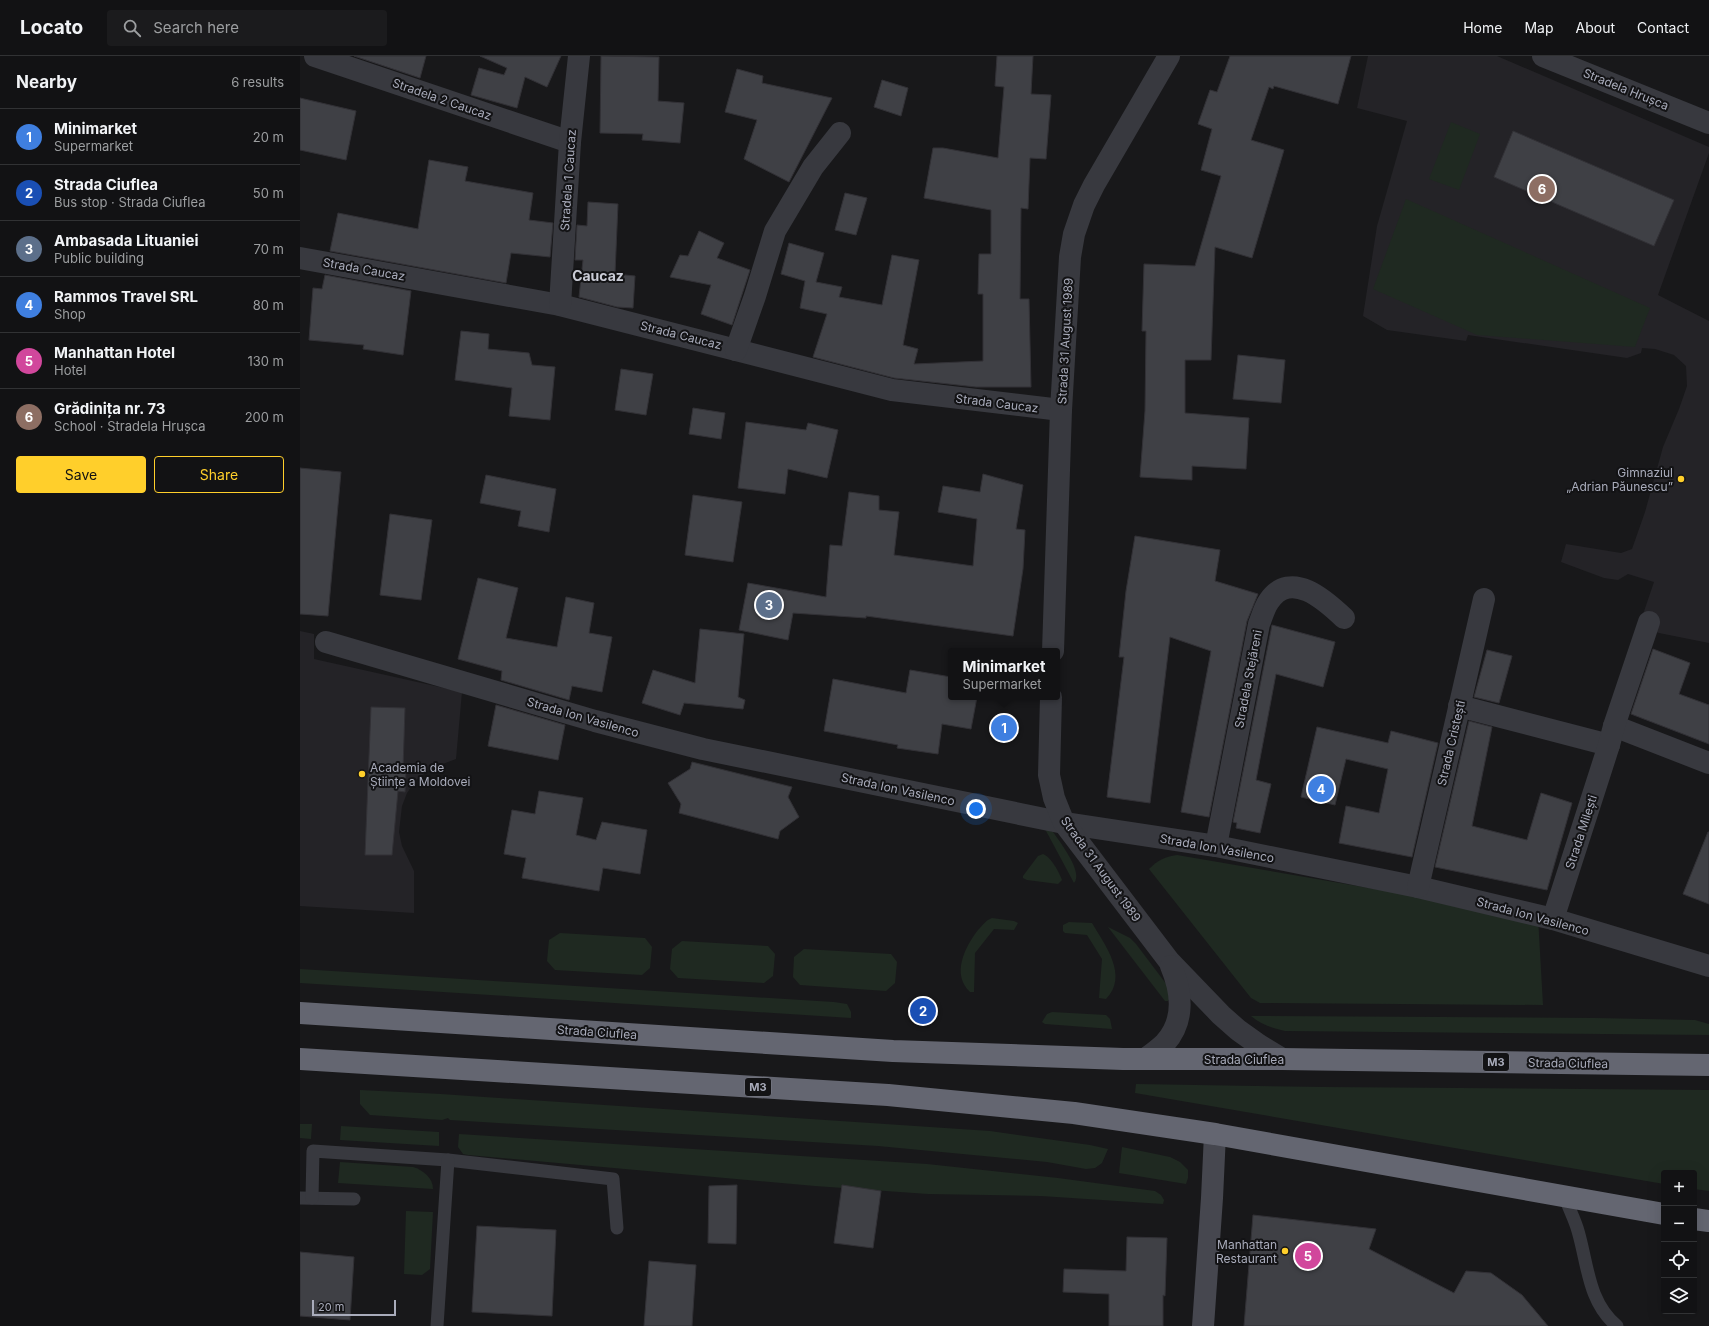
<!DOCTYPE html>
<meta charset="utf-8">
<style>
:root{--surface:#121214;--page:#1b1b1d;--text:#f1f3f6;--muted:#9c9ea0;--line:#313234;--accent:#ffcf2b}
body{margin:0;font-family:Inter,sans-serif;background:var(--page);color:var(--text)}
.controls{position:absolute;right:12px;bottom:12px;display:grid;overflow:hidden;border-radius:4px;box-shadow:0 4px 16px #0002}
.controls button{width:36px;height:36px;display:grid;place-items:center;padding:0;border:0;border-bottom:1px solid var(--line);background:var(--surface);color:var(--text);font:20px sans-serif}
.scale{position:absolute;left:12px;bottom:10px;width:84px;box-sizing:border-box;padding-left:4px;border:2px solid #a9acbb;border-top:0;font-size:11px;line-height:14px;white-space:nowrap;color:#a9acbb;-webkit-text-stroke:3px #131315;paint-order:stroke}
.you{position:absolute;left:676px;top:753px;width:14px;height:14px;margin:-10px;border:3px solid #fff;border-radius:50%;background:#1a73e8;box-shadow:0 0 0 6px #1a73e833}
.badge{display:grid;place-items:center;width:26px;height:26px;border-radius:50%;background:var(--accent);color:#fff;font-size:13px;font-weight:700}
.pin{position:absolute;translate:-50% -50%;border:2px solid #fff;box-shadow:0 1px 4px #0006}
.popup{position:absolute;left:648px;top:592px;width:112px;height:52px;box-sizing:border-box;display:grid;place-content:center;border-radius:4px;background:var(--surface);filter:drop-shadow(0 1px 3px #0005);font-size:13px;white-space:nowrap;color:var(--muted)}
.popup b{font-size:15px;color:var(--text)}
.popup::after{content:'';position:absolute;left:50%;top:100%;margin-left:-8px;border:8px solid transparent;border-top-color:var(--surface)}
.list{margin:0;padding:0;list-style:none}
h2{display:flex;justify-content:space-between;align-items:center;height:52px;margin:0;padding:0 16px;font-size:17px}
h2 small{font-size:13px;font-weight:400;color:var(--muted)}
.list li{display:grid;grid-template-columns:26px 1fr auto;gap:12px;align-items:center;box-sizing:border-box;height:56px;padding:0 16px;border-top:1px solid var(--line)}
.list b{display:block;font-size:15px;white-space:nowrap}
.list p{margin:0;font-size:13px;white-space:nowrap;color:var(--muted)}
.list em{font-size:13px;font-style:normal;color:var(--muted)}
.actions{display:flex;gap:8px;padding:12px 16px}
.actions a{flex:1;padding:9px 0;border:1px solid var(--accent);border-radius:4px;text-align:center;font-size:14px;color:var(--accent)}
.actions .main{background:var(--accent);color:#111}
.icon{flex:none;width:22px;height:22px;fill:none;stroke:currentColor;stroke-width:2;stroke-linecap:round;stroke-linejoin:round}
.map{position:relative;flex:none;width:1409px;height:1270px;overflow:hidden}
header{display:flex;align-items:center;gap:24px;box-sizing:border-box;height:56px;padding:0 20px;background:var(--surface);border-bottom:1px solid var(--line)}
header strong{font-size:19px}
nav{display:flex;gap:22px;margin-inline-start:auto;font-size:14px}
.search{width:280px;height:36px;background:var(--page);display:flex;align-items:center;gap:10px;box-sizing:border-box;padding:0 14px;border-radius:4px;color:var(--muted);font-size:15px}
main{display:flex}
aside{flex:1;background:var(--surface)}
.map>svg:first-child{display:block}
</style>
<header>
<strong>Locato</strong>
<div class="search"><svg class="icon" aria-label="search" viewBox="0 0 24 24"><circle cx="10" cy="10" r="6"/><path d="M15 15l6 6"/></svg>Search here</div>
<nav><a>Home</a><a>Map</a><a>About</a><a>Contact</a></nav>
</header>
<main>
<aside>
<h2>Nearby<small>6 results</small></h2>
<ul class="list">
<li><span class="badge" style="background:#3f7fe0">1</span><div><b>Minimarket</b><p>Supermarket</p></div><em>20 m</em></li>
<li><span class="badge" style="background:#1a4fb4">2</span><div><b>Strada Ciuflea</b><p>Bus stop · Strada Ciuflea</p></div><em>50 m</em></li>
<li><span class="badge" style="background:#5c6f8a">3</span><div><b>Ambasada Lituaniei</b><p>Public building</p></div><em>70 m</em></li>
<li><span class="badge" style="background:#3f7fe0">4</span><div><b>Rammos Travel SRL</b><p>Shop</p></div><em>80 m</em></li>
<li><span class="badge" style="background:#d1479c">5</span><div><b>Manhattan Hotel</b><p>Hotel</p></div><em>130 m</em></li>
<li><span class="badge" style="background:#8d6e63">6</span><div><b>Grădinița nr. 73</b><p>School · Stradela Hrușca</p></div><em>200 m</em></li>
</ul>
<div class="actions"><a class="main">Save</a><a>Share</a></div>
</aside>
<div class="map">
<svg width="1409" height="1270" viewBox="0 0 1409 1270">
<rect width="100%" height="100%" fill="#18181a"/>
<!-- built -->
<g fill="#242327">
<path d="M 1068,0 L 1197,0 L 1409,91 L 1409,97 L 1358,239 L 1409,265 L 1409,587 L 1359,577 L 1339,570 L 1354,526 L 1328,518 L 1318,524 L 1304,522 L 1261,506 L 1266,488 L 1321,497 L 1332,493 L 1345,456 L 1363,391 L 1379,353 L 1387,330 L 1386,310 L 1374,299 L 1355,293 L 1342,292 L 1341,297 L 1327,302 L 1168,279 L 1166,285 L 1087,274 L 1063,260 L 1077,170 L 1107,65 L 1057,52 Z"/>
<path d="M 0,575 L 14,578 L 14,603 L 162,636 L 156,703 L 132,712 L 116,724 L 107,737 L 102,750 L 99,776 L 102,790 L 114,815 L 114,857 L 0,850 Z"/>
</g>
<!-- green -->
<g fill="#1f2921">
<path d="M 1151,66 L 1180,78 L 1159,134 L 1129,123 Z"/>
<path d="M 1106,143 L 1350,252 L 1335,291 L 1177,279 L 1073,233 Z"/>
<path d="M 745,773 L 753,776 C 760,786 784,817 774,827 Z"/>
<path d="M 743,798 C 751,801 759,816 762,824 L 758,828 L 727,824 L 723,822 L 723,820 L 738,800 Z"/>
<path d="M 877,799 L 1238,861 L 1243,949 L 960,947 L 951,942 L 849,813 C 858,804 864,801 877,799 Z"/>
<path d="M 692,862 L 714,865 L 718,867 L 714,874 L 694,873 L 675,897 L 674,936 L 670,936 C 651,918 665,891 678,874 C 683,869 686,864 692,862 Z"/>
<path d="M 769,866 L 792,867 C 805,889 829,920 806,943 L 799,942 L 802,903 L 787,879 L 765,877 L 763,875 L 763,869 Z"/>
<path d="M 808,871 L 830,882 L 836,888 L 867,929 L 871,940 L 868,945 L 865,945 Z"/>
<path d="M 260,877 L 345,882 L 352,891 L 350,912 L 342,919 L 255,914 L 247,905 L 249,884 Z"/>
<path d="M 382,885 L 468,890 L 475,898 L 473,920 L 464,927 L 378,922 L 370,913 L 372,893 Z"/>
<path d="M 504,893 L 591,898 L 597,906 L 595,927 L 586,935 L 500,929 L 493,921 L 494,901 Z"/>
<path d="M 0,913 L 534,946 L 547,948 L 551,956 L 551,962 L 0,927 Z"/>
<path d="M 752,956 L 806,959 L 810,963 L 812,973 L 745,968 L 742,966 L 747,958 Z"/>
<path d="M 951,960 L 1295,962 L 1395,964 L 1409,968 L 1409,979 L 985,975 C 972,972 962,969 951,960 Z"/>
<path d="M 836,1028 L 1025,1031 L 1409,1034 L 1409,1135 L 1394,1133 L 1394,1117 L 1364,1117 L 1364,1128 L 835,1037 Z"/>
<path d="M 60,1034 L 141,1038 L 690,1075 L 790,1089 L 808,1093 L 802,1107 L 795,1112 L 786,1113 L 747,1106 L 578,1090 L 150,1064 L 148,1062 L 142,1064 L 70,1059 L 60,1048 Z"/>
<path d="M 0,1068 L 12,1068 L 11,1083 L 0,1082 Z"/>
<path d="M 41,1070 L 139,1076 L 139,1090 L 40,1084 Z"/>
<path d="M 159,1078 L 627,1108 L 758,1122 L 855,1135 L 861,1139 L 864,1144 L 863,1148 L 741,1140 L 628,1138 L 515,1130 L 168,1099 L 163,1098 L 158,1091 Z"/>
<path d="M 822,1091 L 870,1101 L 880,1106 L 888,1114 L 888,1122 L 886,1128 L 819,1117 Z"/>
<path d="M 40,1106 L 113,1111 C 123,1114 133,1122 133,1133 L 38,1127 Z"/>
<path d="M 106,1155 L 133,1156 L 130,1213 L 122,1219 L 104,1218 Z"/>
</g>
<!-- building -->
<g fill="#3f4045" stroke="#323136">
<path d="M 54,0 L 126,0 L 120,22 Z"/>
<path d="M 180,0 L 261,0 L 247,31 L 225,21 L 217,52 L 171,39 L 179,12 L 204,19 L 207,12 Z"/>
<path d="M 301,0 L 359,1 L 358,45 L 384,47 L 380,87 L 342,84 L 343,78 L 300,77 Z"/>
<path d="M 697,0 L 733,0 L 731,38 L 751,39 L 746,103 L 730,102 L 728,153 L 721,152 L 720,243 L 729,243 L 731,331 L 676,331 L 594,322 L 513,301 L 527,258 L 500,252 L 505,225 L 481,218 L 489,187 L 524,197 L 516,226 L 542,231 L 539,241 L 582,249 L 592,199 L 619,204 L 603,289 L 618,293 L 614,308 L 683,305 L 683,238 L 678,238 L 679,198 L 691,198 L 691,154 L 624,142 L 633,92 L 643,92 L 698,102 L 704,31 L 695,30 Z"/>
<path d="M 930,0 L 1051,0 L 1038,48 L 974,30 L 973,33 L 969,31 L 951,84 L 984,94 L 952,202 L 915,191 L 911,304 L 885,304 L 885,357 L 949,362 L 946,413 L 892,410 L 892,424 L 840,421 L 845,355 L 846,275 L 842,275 L 844,208 L 895,210 L 921,120 L 901,114 L 912,73 L 898,68 L 910,34 L 917,36 Z"/>
<path d="M 437,13 L 463,20 L 462,27 L 532,42 L 489,126 L 444,103 L 457,64 L 425,56 Z"/>
<path d="M 582,24 L 608,32 L 601,60 L 574,51 Z"/>
<path d="M 0,42 L 56,55 L 46,104 L 0,94 Z"/>
<path d="M 1213,75 L 1374,144 L 1354,190 L 1194,121 Z"/>
<path d="M 129,104 L 168,111 L 165,125 L 233,137 L 229,164 L 253,167 L 250,201 L 211,197 L 206,227 L 30,195 L 38,157 L 118,173 Z"/>
<path d="M 545,137 L 567,142 L 556,179 L 535,174 Z"/>
<path d="M 288,146 L 318,148 L 315,218 L 335,220 L 333,252 L 317,251 L 279,241 L 283,204 L 275,204 L 277,169 L 287,170 Z"/>
<path d="M 399,175 L 424,187 L 417,202 L 450,214 L 432,269 L 401,258 L 411,229 L 370,221 L 380,199 L 388,200 Z"/>
<path d="M 25,219 L 111,235 L 103,299 L 63,293 L 64,289 L 9,284 L 13,232 L 22,233 Z"/>
<path d="M 161,275 L 189,278 L 188,293 L 229,297 L 232,309 L 255,311 L 250,364 L 209,360 L 212,332 L 155,324 Z"/>
<path d="M 938,299 L 985,304 L 981,347 L 933,343 Z"/>
<path d="M 321,313 L 353,318 L 346,359 L 315,354 Z"/>
<path d="M 393,352 L 425,357 L 421,383 L 389,378 Z"/>
<path d="M 446,366 L 506,374 L 508,367 L 538,374 L 527,422 L 488,413 L 485,438 L 438,432 Z"/>
<path d="M 0,412 L 41,416 L 28,560 L 0,558 Z"/>
<path d="M 683,418 L 723,429 L 716,473 L 725,474 L 723,513 L 713,580 L 566,560 L 566,562 L 493,557 L 488,584 L 439,574 L 448,527 L 526,541 L 530,489 L 542,490 L 549,436 L 579,440 L 579,454 L 599,456 L 594,499 L 673,510 L 677,463 L 638,456 L 643,430 L 680,436 Z"/>
<path d="M 186,419 L 256,433 L 249,476 L 218,470 L 221,455 L 180,447 Z"/>
<path d="M 393,439 L 442,446 L 433,506 L 385,499 Z"/>
<path d="M 90,458 L 132,464 L 121,544 L 80,539 Z"/>
<path d="M 835,480 L 920,494 L 915,525 L 958,538 L 947,565 L 909,761 L 881,756 L 911,595 L 870,581 L 850,747 L 807,741 L 824,601 L 819,601 L 826,535 Z"/>
<path d="M 178,522 L 218,532 L 206,582 L 257,591 L 266,541 L 294,547 L 289,577 L 312,581 L 302,636 L 272,630 L 269,644 L 201,624 L 202,615 L 158,603 Z"/>
<path d="M 972,569 L 1035,586 L 1023,631 L 976,618 L 956,724 L 971,728 L 960,777 L 936,772 L 937,767 L 933,766 Z"/>
<path d="M 400,573 L 444,578 L 438,641 L 445,644 L 443,653 L 384,647 L 380,659 L 342,647 L 353,614 L 395,627 Z"/>
<path d="M 1353,593 L 1390,607 L 1379,638 L 1409,649 L 1409,688 L 1331,658 Z"/>
<path d="M 1187,594 L 1212,600 L 1199,647 L 1174,641 Z"/>
<path d="M 610,614 L 651,621 L 651,641 L 677,641 L 671,673 L 642,668 L 638,698 L 597,692 L 598,689 L 524,675 L 533,623 L 606,637 Z"/>
<path d="M 196,649 L 265,669 L 258,704 L 188,690 Z"/>
<path d="M 71,651 L 105,652 L 103,714 L 106,714 L 105,736 L 98,735 L 92,799 L 65,799 Z"/>
<path d="M 1169,665 L 1192,671 L 1172,770 L 1227,784 L 1241,737 L 1272,747 L 1247,834 L 1135,811 Z"/>
<path d="M 1017,671 L 1088,687 L 1091,675 L 1138,687 L 1112,801 L 1039,787 L 1046,750 L 1079,757 L 1088,713 L 1046,703 L 1035,749 L 1001,741 Z"/>
<path d="M 392,706 L 492,731 L 488,741 L 499,761 L 480,775 L 478,783 L 379,757 L 381,748 L 368,727 L 390,713 Z"/>
<path d="M 239,735 L 283,742 L 276,779 L 296,784 L 302,766 L 347,774 L 340,818 L 303,812 L 299,835 L 222,822 L 226,802 L 204,798 L 212,754 L 235,758 Z"/>
<path d="M 1408,776 L 1409,776 L 1409,848 L 1383,838 Z"/>
<path d="M 437,1129 L 436,1188 L 408,1187 L 409,1130 Z"/>
<path d="M 542,1129 L 581,1135 L 573,1192 L 534,1187 Z"/>
<path d="M 953,1159 L 1076,1173 L 1069,1193 L 1154,1237 L 1166,1215 L 1191,1217 L 1222,1239 L 1248,1270 L 944,1270 Z"/>
<path d="M 177,1170 L 256,1174 L 252,1260 L 172,1256 Z"/>
<path d="M 827,1181 L 867,1182 L 865,1240 L 863,1239 L 863,1270 L 809,1270 L 809,1238 L 763,1236 L 764,1213 L 826,1215 Z"/>
<path d="M 0,1196 L 54,1201 L 50,1264 L 0,1260 Z"/>
<path d="M 349,1205 L 396,1209 L 392,1270 L 344,1270 Z"/>
</g>
<g fill="none" stroke-linecap="round" stroke-linejoin="round">
<!-- lane -->
<g stroke="#38393f" stroke-width="13">
<path d="M 1265,1141 C 1269,1153 1275,1164 1278,1175 C 1288,1209 1288,1246 1317,1270"/>
<path d="M 0,1142 L 54,1143"/>
<path d="M 12,1142 L 13,1095 L 148,1104 L 313,1123 L 317,1172"/>
<path d="M 137,1270 L 148,1104"/>
</g>
<!-- street -->
<g stroke="#38393f" stroke-width="22">
<path d="M 15,0 L 270,86"/>
<path d="M 1243,0 L 1409,67"/>
<path d="M 0,202 L 260,249 L 592,334 L 761,354"/>
<path d="M 260,249 L 270,86 L 279,0"/>
<path d="M 436,294 L 455,240 L 475,175 L 513,111 L 540,77"/>
<path d="M 26,586 L 295,665 L 403,693 L 764,767 L 916,790 L 1118,831 L 1253,863 L 1409,910"/>
<path d="M 753,595 L 761,354 L 770,201 L 774,178 L 784,149 L 794,129 L 869,0"/>
<path d="M 751,641 L 749,719 L 754,742 L 764,767 L 869,905 L 921,959 L 938,974 L 959,989 L 982,1003"/>
<path d="M 1159,650 L 1309,689"/>
<path d="M 1314,670 L 1409,707"/>
<path d="M 916,790 L 959,568 C 962,561 964,552 969,545 C 991,513 1025,544 1044,562"/>
<path d="M 1118,831 L 1184,543"/>
<path d="M 1253,863 L 1309,689 L 1314,670 L 1349,566"/>
<path d="M 845,1003 C 852,998 859,993 865,987 C 885,965 882,936 871,910"/>
</g>
<!-- secondary -->
<path stroke="#46474f" stroke-width="22" d="M 903,1270 L 912,1142 L 915,1078"/>
<!-- highway -->
<g stroke="#646671" stroke-width="22">
<path d="M 0,957 L 593,995 L 823,1003 L 982,1003 L 1409,1009"/>
<path d="M 0,1003 L 588,1039 L 774,1057 L 915,1078 L 1364,1158"/>
<path d="M 1394,1163 L 1409,1165"/>
</g>
</g>
<!-- markers -->
<g fill="#ffcf2b" stroke="#131315" stroke-width="1.5">
<circle cx="1381" cy="423" r="4"/>
<circle cx="62" cy="718" r="4"/>
<circle cx="985" cy="1195" r="4"/>
</g>
<g text-anchor="middle" dominant-baseline="central" stroke-width="4" stroke-linejoin="round" paint-order="stroke">
<!-- shield labels -->
<g fill="#131315" stroke="#7c7e89" stroke-width="1">
<rect x="1183" y="997" width="26" height="18" rx="3"/>
<rect x="445" y="1022" width="26" height="18" rx="3"/>
</g>
<g font-size="11" font-weight="bold" fill="#a9acbb">
<text x="1196" y="1006">M3</text>
<text x="458" y="1031">M3</text>
</g>
<!-- street labels -->
<g font-size="12" fill="#a9acbb" stroke="#131315">
<text transform="translate(1326 33) rotate(22)">Stradela Hrușca</text>
<text transform="translate(142 43) rotate(19)">Stradela 2 Caucaz</text>
<text transform="translate(268 124) rotate(-86)">Stradela 1 Caucaz</text>
<text transform="translate(64 213) rotate(10)">Strada Caucaz</text>
<text transform="translate(381 279) rotate(14)">Strada Caucaz</text>
<text transform="translate(765 285) rotate(-87)">Strada 31 August 1989</text>
<text transform="translate(697 347) rotate(7)">Strada Caucaz</text>
<text transform="translate(948 623) rotate(-79)">Stradela Stejăreni</text>
<text transform="translate(283 661) rotate(16)">Strada Ion Vasilenco</text>
<text transform="translate(1151 687) rotate(-77)">Strada Cristești</text>
<text transform="translate(598 733) rotate(12)">Strada Ion Vasilenco</text>
<text transform="translate(1281 776) rotate(-72)">Strada Milești</text>
<text transform="translate(917 792) rotate(10)">Strada Ion Vasilenco</text>
<text transform="translate(801 813) rotate(54)">Strada 31 August 1989</text>
<text transform="translate(1233 860) rotate(15)">Strada Ion Vasilenco</text>
<text transform="translate(297 976) rotate(4)">Strada Ciuflea</text>
<text x="944" y="1003">Strada Ciuflea</text>
<text transform="translate(1268 1007) rotate(1)">Strada Ciuflea</text>
</g>
<!-- poi labels -->
<g font-size="12" fill="#a9acbb" stroke="#131315" text-anchor="end">
<text x="1373" y="416">Gimnaziul<tspan x="1373" dy="14">„Adrian Păunescu”</tspan></text>
<text x="70" y="711" text-anchor="start">Academia de<tspan x="70" dy="14">Științe a Moldovei</tspan></text>
<text x="977" y="1188">Manhattan<tspan x="977" dy="14">Restaurant</tspan></text>
</g>
<!-- quarter labels -->
<g font-size="14" font-weight="bold" fill="#caccd6" stroke="#131315">
<text x="298" y="219">Caucaz</text>
</g>
</g>
</svg>
<div class="controls">
<button>+</button>
<button>−</button>
<button><svg class="icon" aria-label="locate" viewBox="0 0 24 24"><circle cx="12" cy="12" r="6"/><path d="M12 2v4M12 18v4M2 12h4M18 12h4"/></svg></button>
<button><svg class="icon" aria-label="layers" viewBox="0 0 24 24"><path d="M12 4l9 5-9 5-9-5zM3 14l9 5 9-5"/></svg></button>
</div>
<div class="scale">20 m</div>
<div class="you"></div>
<div class="pin badge" style="left:704px;top:672px;background:#3f7fe0">1</div>
<div class="popup"><b>Minimarket</b>Supermarket</div>
<div class="pin badge" style="left:623px;top:955px;background:#1a4fb4">2</div>
<div class="pin badge" style="left:469px;top:549px;background:#5c6f8a">3</div>
<div class="pin badge" style="left:1021px;top:733px;background:#3f7fe0">4</div>
<div class="pin badge" style="left:1008px;top:1200px;background:#d1479c">5</div>
<div class="pin badge" style="left:1242px;top:133px;background:#8d6e63">6</div>
</div>
</main>
